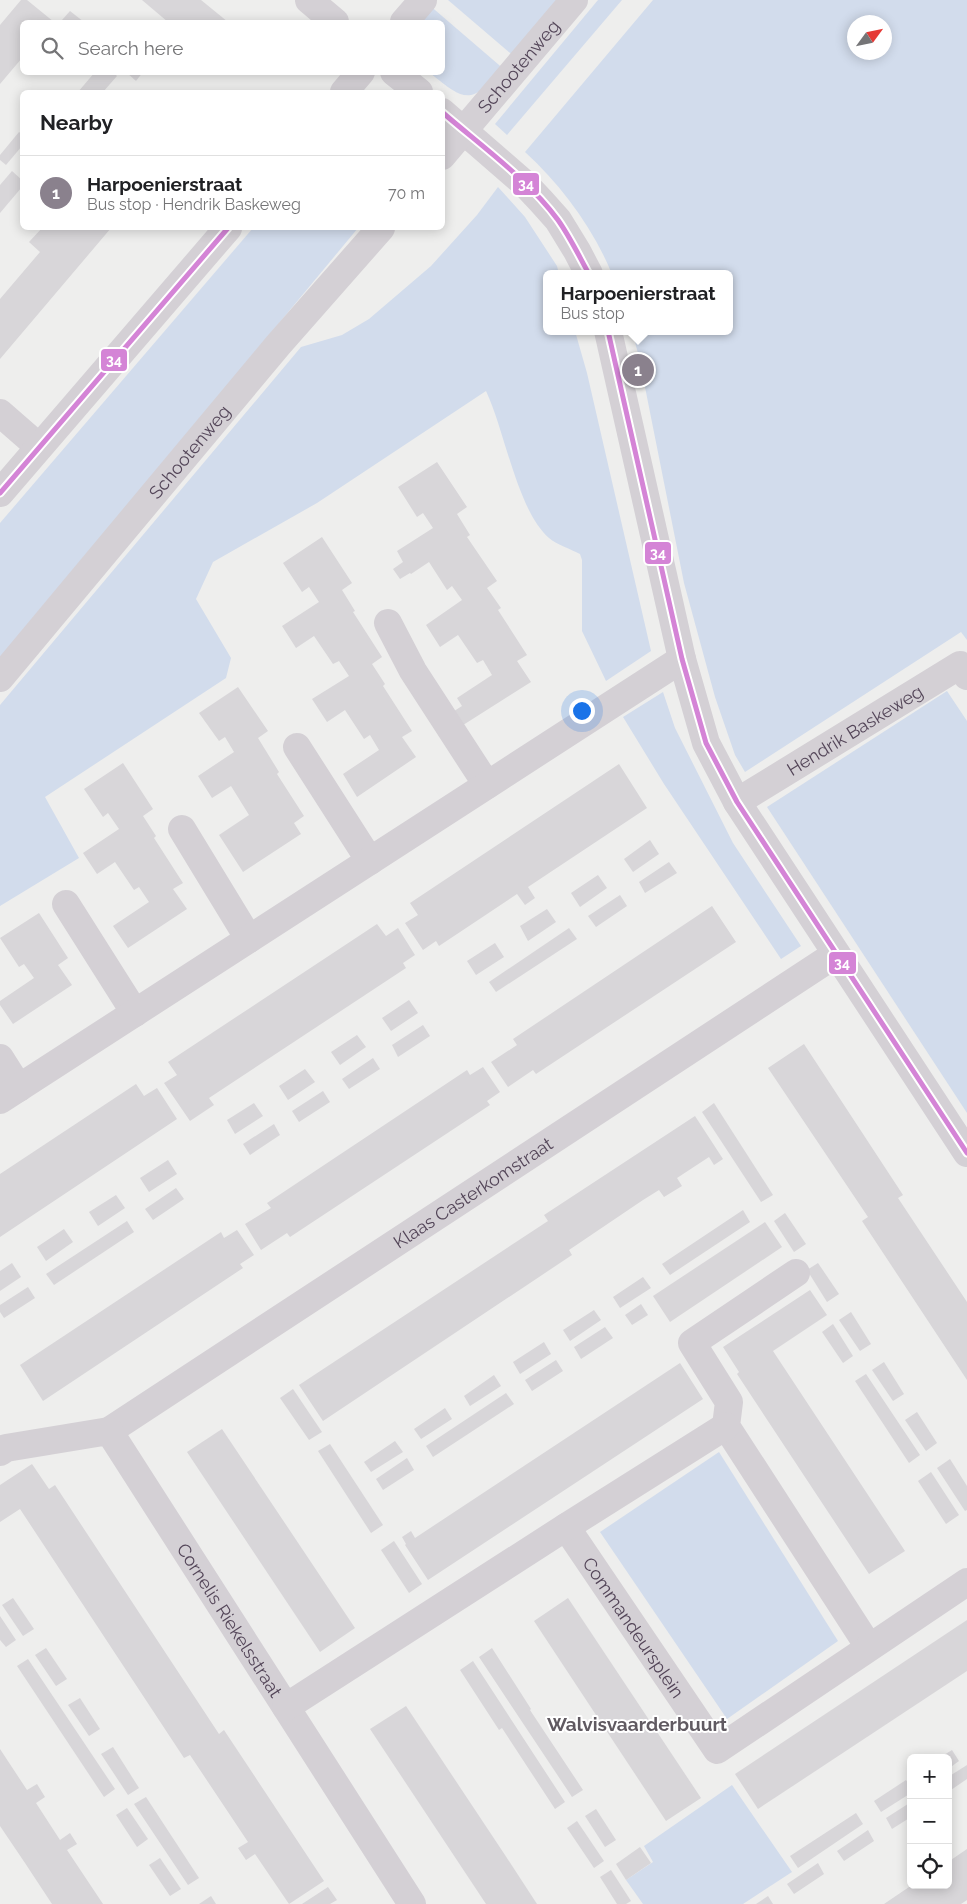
<!DOCTYPE html>
<meta charset="utf-8">
<style>
:root{--surface:#fff;--page:#f2f2f2;--text:#202124;--muted:#757577;--line:#e0e0e0;--accent:#8a818d}
body{margin:0;font-family:Raleway,sans-serif;background:var(--page);color:var(--text)}
.controls{position:absolute;right:15px;bottom:15px;display:grid;overflow:hidden;border-radius:8px;box-shadow:0 2px 12px #0003}
.controls button{width:45px;height:45px;display:grid;place-items:center;padding:0;border:0;border-bottom:1px solid var(--line);background:var(--surface);color:var(--text);font:25px sans-serif}
.compass{position:absolute;left:847px;top:15px;width:45px;height:45px;border-radius:50%;background:var(--surface);box-shadow:0 2px 12px #0003;rotate:57deg}
.you{position:absolute;left:581px;top:710px;width:18px;height:18px;margin:-12px;border:4px solid #fff;border-radius:50%;background:#1a73e8;box-shadow:0 0 0 8px #1a73e833}
.badge{display:grid;place-items:center;width:32px;height:32px;border-radius:50%;background:var(--accent);color:#fff;font-size:16px;font-weight:700}
.pin{position:absolute;translate:-50% -50%;border:2px solid #fff;box-shadow:0 1px 5px #0006}
.popup{position:absolute;left:543px;top:270px;width:190px;height:65px;box-sizing:border-box;display:grid;place-content:center;border-radius:8px;background:var(--surface);filter:drop-shadow(0 1px 4px #0005);font-size:16px;white-space:nowrap;color:var(--muted)}
.popup b{font-size:19px;color:var(--text)}
.popup::after{content:'';position:absolute;left:50%;top:100%;margin-left:-10px;border:10px solid transparent;border-top-color:var(--surface)}
.list{margin:0;padding:0;list-style:none}
h2{display:flex;justify-content:space-between;align-items:center;height:65px;margin:0;padding:0 20px;font-size:21px}
h2 small{font-size:16px;font-weight:400;color:var(--muted)}
.list li{display:grid;grid-template-columns:32px 1fr auto;gap:15px;align-items:center;box-sizing:border-box;height:75px;padding:0 20px;border-top:1px solid var(--line)}
.list b{display:block;font-size:19px;white-space:nowrap}
.list p{margin:0;font-size:16px;white-space:nowrap;color:var(--muted)}
.list em{font-size:16px;font-style:normal;color:var(--muted)}
.icon{flex:none;width:28px;height:28px;fill:none;stroke:currentColor;stroke-width:2;stroke-linecap:round;stroke-linejoin:round}
.map{position:relative;flex:none;width:967px;height:1904px;overflow:hidden}
.search{position:absolute;background:var(--surface);box-shadow:0 2px 12px #0003;left:20px;top:20px;width:425px;height:55px;display:flex;align-items:center;gap:12px;box-sizing:border-box;padding:0 18px;border-radius:8px;color:var(--muted);font-size:19px}
.panel{position:absolute;background:var(--surface);box-shadow:0 2px 12px #0003;left:20px;top:90px;width:425px;height:140px;border-radius:8px}
.map>svg:first-child{display:block}
</style>
<div class="map">
<svg width="967" height="1904" viewBox="0 0 967 1904">
<rect width="100%" height="100%" fill="#eeeeed"/>
<!-- green -->
<g fill="#d2dcec" fill-rule="evenodd">
<path d="M 448,0 L 563,0 L 517,59 Z"/>
<path d="M 598,0 L 622,0 L 507,135 L 495,124 Z"/>
<path d="M 653,0 L 967,0 L 967,640 L 961,632 L 745,772 L 735,755 L 715,697 L 684,583 L 639,357 L 632,331 L 729,331 L 729,274 L 612,274 C 593,228 562,186 525,152 ZM 854,22 L 884,22 L 884,52 L 854,52 Z"/>
<path d="M 428,4 L 506,71 C 469,102 468,104 430,73 L 442,72 L 442,22 L 415,22 Z"/>
<path d="M 498,187 L 525,217 L 557,266 L 559,274 L 547,274 L 547,331 L 575,331 L 587,373 L 651,651 L 606,681 L 582,631 L 582,560 L 580,554 C 571,549 557,545 549,538 C 517,510 505,431 486,391 L 317,503 L 213,562 L 196,599 L 231,658 L 226,678 L 45,797 L 79,858 L 0,906 L 0,705 L 301,347 L 342,335 L 369,319 L 431,266 L 477,215 Z"/>
<path d="M 253,228 L 358,228 L 0,659 L 0,523 Z"/>
<path d="M 947,691 L 967,721 L 967,1113 L 767,807 Z"/>
<path d="M 663,692 L 675,728 L 733,843 L 801,946 L 781,959 L 664,784 L 623,717 Z"/>
<path d="M 719,1452 L 838,1641 L 727,1719 L 600,1532 Z"/>
<path d="M 732,1785 L 792,1872 L 743,1904 L 643,1904 L 626,1880 L 653,1862 L 644,1846 Z"/>
</g>
<!-- building -->
<g fill="#d8d6d9">
<path d="M 21,0 L 27,0 L 54,22 L 22,22 L 22,58 L 0,84 L 0,25 Z"/>
<path d="M 142,0 L 201,0 L 228,22 L 168,22 Z"/>
<path d="M 70,11 L 84,22 L 65,22 L 62,20 Z"/>
<path d="M 95,72 L 113,72 L 117,76 L 103,92 L 78,92 Z"/>
<path d="M 126,72 L 143,72 L 136,81 Z"/>
<path d="M 19,132 L 22,134 L 22,146 L 6,165 L 0,160 L 0,155 Z"/>
<path d="M 12,171 L 22,180 L 22,187 L 0,213 L 0,185 Z"/>
<path d="M 42,228 L 111,228 L 0,359 L 0,299 L 40,252 L 29,242 Z"/>
<path d="M 437,462 L 467,507 L 457,514 L 470,535 L 467,537 L 497,581 L 487,588 L 501,608 L 498,610 L 527,655 L 517,661 L 531,682 L 460,727 L 451,713 L 462,706 L 457,698 L 492,675 L 483,660 L 477,663 L 458,635 L 440,647 L 426,625 L 462,600 L 452,586 L 447,590 L 429,562 L 411,574 L 410,573 L 400,579 L 393,569 L 403,562 L 397,551 L 433,528 L 423,513 L 417,517 L 398,487 Z"/>
<path d="M 322,537 L 352,583 L 342,590 L 355,611 L 353,612 L 382,657 L 372,664 L 385,684 L 383,686 L 412,731 L 402,737 L 416,757 L 357,797 L 343,774 L 379,750 L 370,735 L 364,739 L 345,710 L 327,722 L 312,699 L 349,676 L 339,661 L 333,664 L 314,636 L 296,648 L 282,626 L 319,602 L 309,587 L 302,592 L 283,563 Z"/>
<path d="M 238,687 L 268,731 L 258,738 L 279,772 L 277,774 L 304,816 L 294,823 L 301,834 L 243,872 L 219,835 L 249,815 L 231,786 L 212,798 L 198,776 L 234,752 L 225,737 L 219,741 L 199,713 Z"/>
<path d="M 123,763 L 153,809 L 143,816 L 156,836 L 154,838 L 183,883 L 173,889 L 187,909 L 128,948 L 113,926 L 149,902 L 139,887 L 134,890 L 115,862 L 97,874 L 83,853 L 119,829 L 108,813 L 103,817 L 84,789 Z"/>
<path d="M 619,764 L 647,808 L 528,887 L 535,898 L 525,905 L 517,894 L 439,946 L 436,941 L 423,950 L 405,923 L 418,915 L 410,903 Z"/>
<path d="M 650,840 L 659,854 L 633,872 L 624,859 Z"/>
<path d="M 669,862 L 677,873 L 645,893 L 639,882 Z"/>
<path d="M 598,875 L 607,888 L 580,907 L 571,893 Z"/>
<path d="M 620,895 L 627,906 L 596,927 L 588,916 Z"/>
<path d="M 712,906 L 736,942 L 536,1074 L 533,1070 L 508,1087 L 491,1062 L 517,1045 L 513,1039 Z"/>
<path d="M 547,909 L 556,922 L 528,941 L 520,926 Z"/>
<path d="M 39,913 L 68,958 L 58,965 L 72,985 L 13,1024 L 0,1005 L 0,1001 L 34,978 L 24,964 L 19,967 L 0,938 Z"/>
<path d="M 377,924 L 386,936 L 398,928 L 415,955 L 403,963 L 406,968 L 209,1098 L 214,1105 L 190,1121 L 164,1083 L 177,1075 L 168,1062 Z"/>
<path d="M 569,928 L 577,939 L 496,992 L 489,982 Z"/>
<path d="M 495,943 L 504,957 L 476,975 L 467,961 Z"/>
<path d="M 409,1000 L 418,1013 L 391,1031 L 382,1018 Z"/>
<path d="M 423,1025 L 430,1036 L 398,1057 L 392,1045 Z"/>
<path d="M 357,1035 L 366,1047 L 340,1065 L 331,1052 Z"/>
<path d="M 804,1044 L 903,1195 L 898,1198 L 967,1302 L 967,1380 L 862,1221 L 868,1217 L 768,1068 Z"/>
<path d="M 373,1058 L 380,1069 L 349,1089 L 342,1079 Z"/>
<path d="M 483,1067 L 500,1092 L 487,1101 L 490,1105 L 290,1237 L 287,1233 L 261,1250 L 245,1224 L 271,1208 L 267,1203 L 467,1070 L 470,1075 Z"/>
<path d="M 305,1069 L 315,1082 L 288,1100 L 279,1086 Z"/>
<path d="M 136,1084 L 144,1096 L 157,1088 L 177,1119 L 0,1237 L 0,1174 Z"/>
<path d="M 323,1091 L 330,1102 L 299,1122 L 292,1111 Z"/>
<path d="M 254,1103 L 263,1116 L 235,1134 L 227,1120 Z"/>
<path d="M 714,1103 L 773,1195 L 761,1202 L 702,1112 Z"/>
<path d="M 695,1116 L 723,1159 L 714,1165 L 709,1157 L 677,1178 L 682,1186 L 664,1197 L 659,1190 L 643,1200 L 569,1250 L 572,1255 L 323,1421 L 299,1385 L 548,1221 L 544,1215 Z"/>
<path d="M 274,1124 L 280,1135 L 250,1155 L 243,1144 Z"/>
<path d="M 168,1160 L 177,1174 L 149,1192 L 140,1178 Z"/>
<path d="M 176,1188 L 184,1199 L 153,1220 L 145,1209 Z"/>
<path d="M 116,1195 L 125,1208 L 98,1226 L 89,1212 Z"/>
<path d="M 743,1210 L 750,1222 L 670,1275 L 662,1264 Z"/>
<path d="M 785,1213 L 806,1244 L 794,1252 L 774,1221 Z"/>
<path d="M 127,1221 L 134,1232 L 54,1285 L 46,1274 Z"/>
<path d="M 765,1222 L 782,1247 L 670,1322 L 653,1296 Z"/>
<path d="M 64,1229 L 73,1242 L 46,1261 L 37,1247 Z"/>
<path d="M 237,1230 L 254,1255 L 240,1264 L 243,1268 L 43,1401 L 20,1365 L 221,1232 L 224,1238 Z"/>
<path d="M 12,1263 L 21,1277 L 0,1291 L 0,1271 Z"/>
<path d="M 818,1263 L 839,1294 L 827,1302 L 807,1270 Z"/>
<path d="M 643,1277 L 651,1288 L 620,1308 L 613,1297 Z"/>
<path d="M 28,1287 L 35,1298 L 4,1318 L 0,1312 L 0,1305 Z"/>
<path d="M 810,1290 L 827,1315 L 773,1351 L 905,1551 L 869,1574 L 737,1374 L 739,1372 L 723,1347 Z"/>
<path d="M 641,1304 L 648,1315 L 632,1325 L 625,1315 Z"/>
<path d="M 594,1310 L 601,1320 L 570,1341 L 563,1330 Z"/>
<path d="M 851,1312 L 871,1344 L 860,1351 L 839,1320 Z"/>
<path d="M 833,1324 L 853,1356 L 843,1363 L 822,1332 Z"/>
<path d="M 605,1327 L 613,1338 L 581,1359 L 574,1347 Z"/>
<path d="M 544,1342 L 551,1354 L 520,1374 L 513,1362 Z"/>
<path d="M 556,1360 L 563,1371 L 532,1391 L 525,1380 Z"/>
<path d="M 884,1362 L 904,1394 L 893,1401 L 872,1370 Z"/>
<path d="M 680,1363 L 703,1399 L 428,1580 L 405,1545 L 406,1544 L 402,1537 L 411,1531 L 415,1538 Z"/>
<path d="M 866,1374 L 920,1455 L 909,1463 L 855,1381 Z"/>
<path d="M 494,1375 L 501,1386 L 470,1406 L 464,1396 Z"/>
<path d="M 293,1389 L 322,1432 L 309,1440 L 280,1398 Z"/>
<path d="M 506,1393 L 514,1404 L 433,1457 L 426,1446 Z"/>
<path d="M 445,1408 L 452,1419 L 421,1439 L 414,1429 Z"/>
<path d="M 917,1412 L 937,1443 L 926,1451 L 905,1420 Z"/>
<path d="M 222,1429 L 355,1628 L 320,1652 L 187,1452 Z"/>
<path d="M 395,1441 L 403,1452 L 371,1472 L 364,1462 Z"/>
<path d="M 330,1444 L 383,1525 L 371,1533 L 318,1451 Z"/>
<path d="M 407,1458 L 414,1470 L 383,1490 L 376,1479 Z"/>
<path d="M 950,1459 L 967,1486 L 967,1510 L 965,1511 L 937,1468 Z"/>
<path d="M 32,1464 L 49,1489 L 55,1485 L 219,1734 L 224,1730 L 324,1881 L 289,1904 L 255,1854 L 246,1860 L 238,1848 L 248,1842 L 190,1755 L 184,1758 L 20,1509 L 0,1522 L 0,1485 Z"/>
<path d="M 931,1472 L 959,1515 L 946,1524 L 918,1481 Z"/>
<path d="M 394,1541 L 422,1584 L 409,1593 L 381,1550 Z"/>
<path d="M 13,1598 L 34,1629 L 23,1636 L 2,1605 Z"/>
<path d="M 568,1598 L 701,1798 L 666,1821 L 534,1621 Z"/>
<path d="M 0,1616 L 16,1640 L 6,1647 L 0,1640 Z"/>
<path d="M 967,1620 L 967,1671 L 758,1809 L 735,1774 Z"/>
<path d="M 46,1648 L 67,1679 L 56,1686 L 35,1655 Z"/>
<path d="M 492,1648 L 524,1698 L 531,1709 L 530,1710 L 583,1790 L 572,1797 L 479,1657 Z"/>
<path d="M 28,1659 L 115,1789 L 104,1797 L 17,1666 Z"/>
<path d="M 473,1661 L 565,1802 L 555,1809 L 502,1728 L 499,1730 L 460,1670 Z"/>
<path d="M 80,1698 L 100,1729 L 89,1736 L 68,1705 Z"/>
<path d="M 406,1706 L 505,1855 L 537,1904 L 486,1904 L 370,1729 Z"/>
<path d="M 113,1747 L 139,1788 L 128,1795 L 101,1754 Z"/>
<path d="M 0,1749 L 27,1790 L 37,1784 L 45,1797 L 36,1803 L 60,1840 L 70,1833 L 77,1844 L 67,1850 L 103,1904 L 52,1904 L 25,1863 L 0,1826 Z"/>
<path d="M 952,1750 L 959,1761 L 948,1769 L 948,1758 L 939,1758 Z"/>
<path d="M 967,1765 L 967,1779 L 948,1792 L 948,1777 Z"/>
<path d="M 906,1780 L 911,1787 L 911,1793 L 881,1812 L 874,1801 Z"/>
<path d="M 146,1797 L 199,1878 L 188,1885 L 134,1804 Z"/>
<path d="M 911,1802 L 911,1817 L 892,1829 L 886,1818 Z"/>
<path d="M 127,1808 L 148,1839 L 137,1847 L 116,1815 Z"/>
<path d="M 596,1809 L 616,1840 L 605,1847 L 585,1816 Z"/>
<path d="M 856,1813 L 863,1824 L 798,1868 L 790,1856 Z"/>
<path d="M 577,1821 L 604,1861 L 594,1868 L 567,1828 Z"/>
<path d="M 868,1830 L 874,1841 L 844,1861 L 837,1851 Z"/>
<path d="M 640,1847 L 651,1863 L 626,1880 L 616,1864 Z"/>
<path d="M 967,1849 L 967,1900 L 961,1904 L 884,1904 L 912,1885 L 948,1885 L 948,1862 Z"/>
<path d="M 160,1858 L 181,1889 L 170,1896 L 149,1865 Z"/>
<path d="M 818,1863 L 824,1874 L 794,1894 L 787,1884 Z"/>
<path d="M 611,1870 L 631,1901 L 626,1904 L 617,1904 L 600,1877 Z"/>
<path d="M 328,1887 L 337,1900 L 330,1904 L 302,1904 Z"/>
<path d="M 211,1896 L 216,1904 L 199,1904 Z"/>
<path d="M 768,1896 L 773,1904 L 756,1904 Z"/>
</g>
<g fill="none" stroke-linecap="round" stroke-linejoin="round">
<!-- minor -->
<g stroke="#d4d0d5" stroke-width="28">
<path d="M 309,0 L 335,22"/>
<path d="M 404,22 L 423,0"/>
<path d="M 394,72 L 419,92"/>
<path d="M 344,92 L 361,72"/>
<path d="M 442,112 L 525,184 L 541,201 L 558,220 L 577,251 L 589,274"/>
<path id="s1" d="M 442,156 L 574,0"/>
<path d="M 608,331 L 682,659 L 706,743 L 737,802 L 967,1153"/>
<path d="M 0,413 L 39,447"/>
<path d="M 0,493 L 228,228"/>
<path d="M 388,623 L 413,671 L 487,785"/>
<path id="s2" d="M 0,678 L 278,345 L 381,228"/>
<path d="M 297,747 L 370,861"/>
<path id="s3" d="M 737,802 L 960,665 L 967,676"/>
<path d="M 182,829 L 249,939"/>
<path d="M 66,904 L 135,1013"/>
<path d="M 0,1058 L 19,1088"/>
<path d="M 0,1100 L 682,659"/>
<path d="M 796,1273 L 692,1343 L 729,1402 L 726,1426 L 869,1647"/>
<path id="s4" d="M 109,1431 L 836,954"/>
<path id="s5" d="M 0,1452 L 6,1448 L 109,1431 L 412,1904"/>
<path id="s6" d="M 566,1527 L 717,1750 L 967,1582"/>
<path d="M 286,1707 L 566,1527 L 726,1426"/>
</g>
<!-- bus-1 casing -->
<g stroke="#fff" stroke-width="9">
<g id="bus-1">
<path d="M 442,112 C 480,145 529,180 558,220 C 570,237 579,256 589,274"/>
<path d="M 608,331 L 682,659 L 706,743 L 737,802 L 967,1153"/>
<path d="M 0,493 L 228,228"/>
</g>
</g>
<!-- bus-1 -->
<use href="#bus-1" stroke="#d484d6" stroke-width="5"/>
</g>
<g text-anchor="middle" dominant-baseline="central" stroke-width="4" stroke-linejoin="round" paint-order="stroke">
<!-- street labels -->
<g font-size="18" fill="#544659" stroke="#fff">
<text stroke="none"><textPath href="#s1" startOffset="118">Schootenweg</textPath></text>
<text stroke="none"><textPath href="#s2" startOffset="295">Schootenweg</textPath></text>
<text stroke="none"><textPath href="#s3" startOffset="138">Hendrik Baskeweg</textPath></text>
<text stroke="none"><textPath href="#s4" startOffset="435">Klaas Casterkomstraat</textPath></text>
<text stroke="none"><textPath href="#s5" startOffset="336">Cornelis Riekelsstraat</textPath></text>
<text stroke="none"><textPath href="#s6" startOffset="121">Commandeursplein</textPath></text>
</g>
<!-- neighbourhood labels -->
<g font-size="19" font-weight="bold" fill="#605a61" stroke="#fff">
<text x="637" y="1724">Walvisvaarderbuurt</text>
</g>
</g>
<g stroke="#fff" stroke-width="2">
<rect x="512" y="172" width="28" height="24" rx="5" fill="#d484d6"/>
<rect x="100" y="348" width="28" height="24" rx="5" fill="#d484d6"/>
<rect x="644" y="541" width="28" height="24" rx="5" fill="#d484d6"/>
<rect x="828" y="951" width="29" height="24" rx="5" fill="#d484d6"/>
</g>
<g font-size="14" text-anchor="middle" font-weight="bold" fill="#fff">
<text x="526" y="189">34</text>
<text x="114" y="365">34</text>
<text x="658" y="558">34</text>
<text x="842" y="968">34</text>
</g>
</svg>
<div class="controls">
<button>+</button>
<button>−</button>
<button><svg class="icon" aria-label="locate" viewBox="0 0 24 24"><circle cx="12" cy="12" r="6"/><path d="M12 2v4M12 18v4M2 12h4M18 12h4"/></svg></button>
</div>
<svg class="compass" viewBox="-18 -18 36 36"><path d="M0-13l5 13h-10z" fill="#e53935"/><path d="M0 13l5-13h-10z" fill="#757577"/></svg>
<div class="you"></div>
<div class="pin badge" style="left:638px;top:370px">1</div>
<div class="popup"><b>Harpoenierstraat</b>Bus stop</div>
<div class="search"><svg class="icon" aria-label="search" viewBox="0 0 24 24"><circle cx="10" cy="10" r="6"/><path d="M15 15l6 6"/></svg>Search here</div>
<section class="panel">
<h2>Nearby<small></small></h2>
<ul class="list">
<li><span class="badge">1</span><div><b>Harpoenierstraat</b><p>Bus stop · Hendrik Baskeweg</p></div><em>70 m</em></li>
</ul>
</section>
</div>
